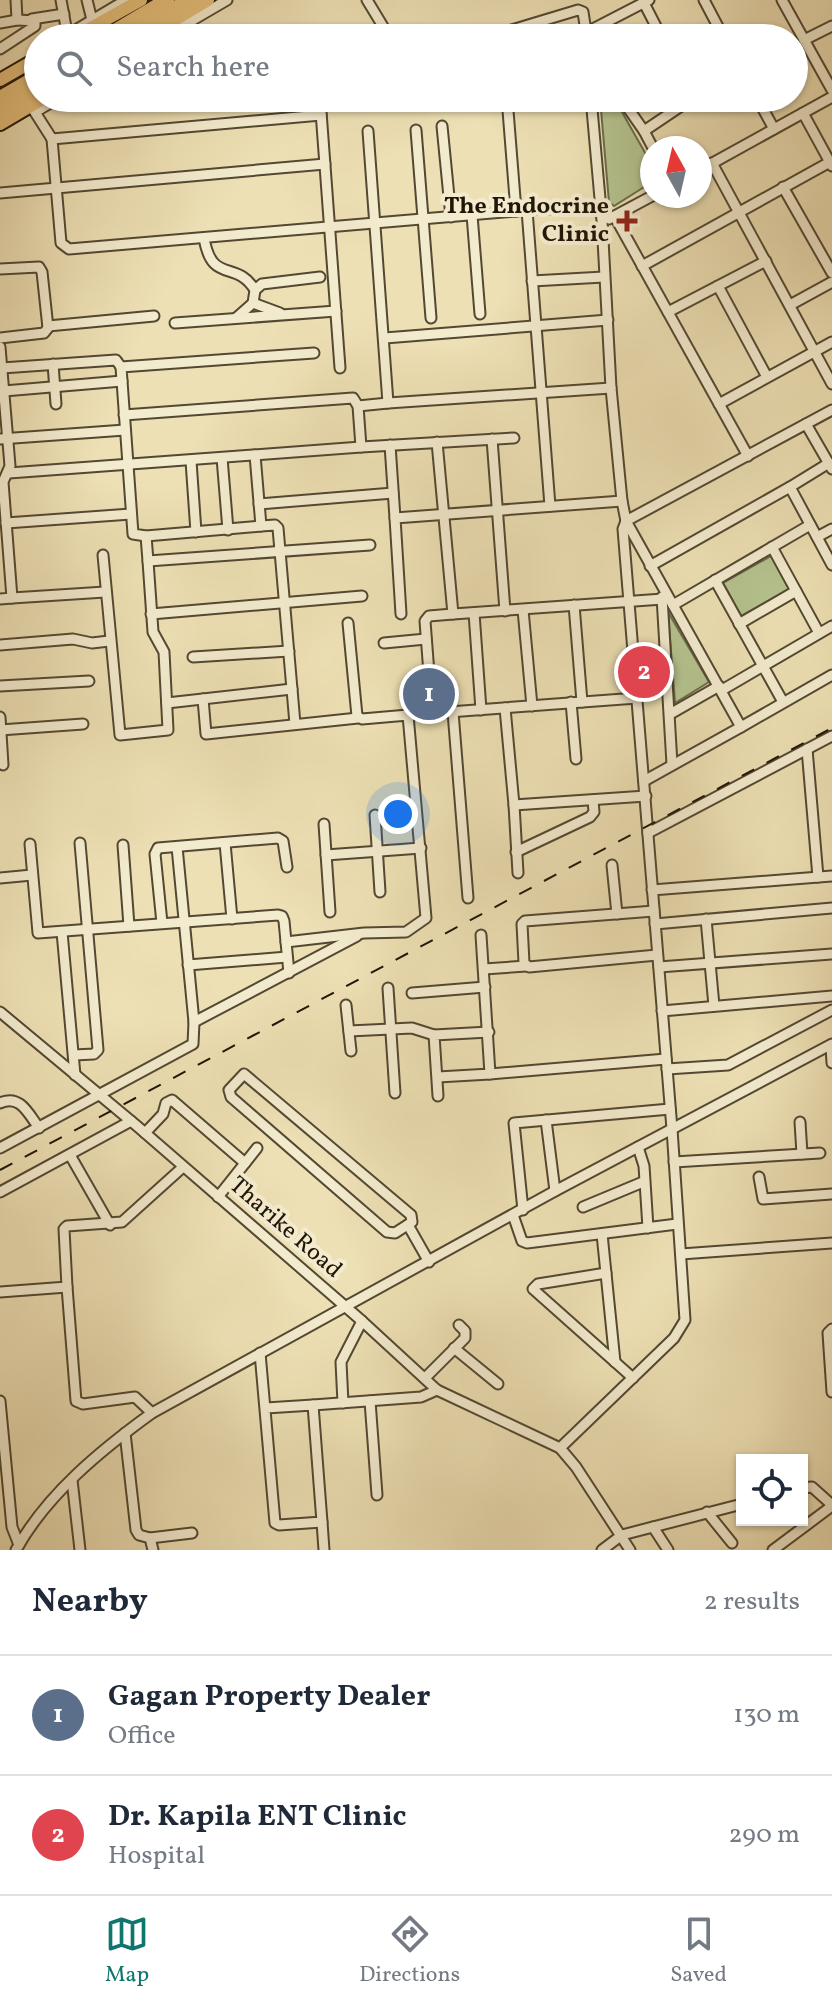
<!DOCTYPE html>
<style>
:root{--surface:#fff;--page:#f6f6f7;--text:#1f2937;--muted:#747a83;--line:#e0e1e3;--accent:#0f766e}
body{margin:0;font-family:Vollkorn,serif;background:var(--page);color:var(--text)}
.controls{position:absolute;right:24px;bottom:24px;display:grid;overflow:hidden;border-radius:0px;box-shadow:0 2px 6px #0004}
.controls button{width:72px;height:72px;display:grid;place-items:center;padding:0;border:0;border-bottom:2px solid var(--line);background:var(--surface);color:var(--text);font:40px sans-serif}
.compass{position:absolute;left:640px;top:136px;width:72px;height:72px;border-radius:50%;background:var(--surface);box-shadow:0 2px 6px #0004;rotate:352deg}
.you{position:absolute;left:398px;top:814px;width:28px;height:28px;margin:-20px;border:6px solid #fff;border-radius:50%;background:#1a73e8;box-shadow:0 0 0 12px #1a73e833}
.badge{display:grid;place-items:center;width:52px;height:52px;border-radius:50%;background:var(--accent);color:#fff;font-size:26px;font-weight:700}
.pin{position:absolute;translate:-50% -50%;border:4px solid #fff;box-shadow:0 2px 8px #0006}
.list{margin:0;padding:0;list-style:none}
h2{display:flex;justify-content:space-between;align-items:center;height:104px;margin:0;padding:0 32px;font-size:34px}
h2 small{font-size:26px;font-weight:400;color:var(--muted)}
.list li{display:grid;grid-template-columns:52px 1fr auto;gap:24px;align-items:center;box-sizing:border-box;height:120px;padding:0 32px;border-top:2px solid var(--line)}
.list b{display:block;font-size:30px;white-space:nowrap}
.list p{margin:0;font-size:26px;white-space:nowrap;color:var(--muted)}
.list em{font-size:26px;font-style:normal;color:var(--muted)}
.icon{flex:none;width:44px;height:44px;fill:none;stroke:currentColor;stroke-width:2;stroke-linecap:round;stroke-linejoin:round}
.map{position:relative;flex:none;width:832px;height:1550px;overflow:hidden}
.search{position:absolute;background:var(--surface);box-shadow:0 2px 6px #0004;left:24px;right:24px;top:24px;height:88px;display:flex;align-items:center;gap:20px;box-sizing:border-box;padding:0 28px;border-radius:44px;color:var(--muted);font-size:30px}
.sheet{height:344px;background:var(--surface)}
nav{display:flex;justify-content:space-around;align-items:center;box-sizing:border-box;height:112px;border-top:2px solid var(--line);background:var(--surface);font-size:22px;color:var(--muted)}
nav a{display:grid;justify-items:center;gap:4px}
nav .on{color:var(--accent)}
.map>svg:first-child{display:block}
</style>
<div class="map">
<svg width="832" height="1550" viewBox="0 0 832 1550">
<rect width="100%" height="100%" fill="#ede0b4"/>
<filter id="stains"><feTurbulence type="fractalNoise" baseFrequency=".0025" numOctaves="4"/><feColorMatrix values="0 0 0 0 .2 0 0 0 0 .09 0 0 0 0 .02 0 0 0 .5 -.17"/></filter>
<radialGradient id="worn" r=".72"><stop offset=".6" stop-color="#630" stop-opacity="0"/><stop offset="1" stop-color="#630" stop-opacity=".3"/></radialGradient>
<!-- green -->
<g fill="#b5c38f" stroke="#6a6c4b" stroke-width="2">
<path d="M 600,98 L 614,98 L 652,165 L 652,182 L 614,206 L 609,202 Z"/>
<path d="M 771,556 L 789,589 L 741,616 L 723,583 Z"/>
<path d="M 668,612 L 709,682 L 675,703 Z"/>
</g>
<g fill="none" stroke-linecap="round" stroke-linejoin="round">
<!-- minor casing -->
<g stroke="#534832" stroke-width="13">
<g id="minor">
<path d="M 61,0 L 68,38"/>
<path d="M 87,0 L 92,20"/>
<path d="M 367,0 L 390,38"/>
<path d="M 704,0 L 724,38"/>
<path d="M 782,0 L 832,90"/>
<path d="M 644,3 L 662,38"/>
<path d="M 32,19 L 64,14"/>
<path d="M 0,23 L 17,20 L 16,0"/>
<path d="M 587,32 L 649,0"/>
<path d="M 62,38 L 126,0"/>
<path d="M 162,38 L 227,0"/>
<path d="M 485,38 L 578,10 L 583,12 L 587,38"/>
<path d="M 804,40 L 832,26"/>
<path d="M 0,49 L 35,26 L 35,21 L 18,20"/>
<path d="M 320,98 L 340,368"/>
<path d="M 346,98 L 349,100 L 382,98"/>
<path d="M 507,98 L 516,211"/>
<path d="M 591,98 L 602,221 L 611,388 L 622,501 L 626,521 L 741,727 L 832,675"/>
<path d="M 621,98 L 644,131 L 693,98"/>
<path d="M 757,98 L 774,129"/>
<path d="M 31,106 L 52,139"/>
<path d="M 35,112 L 59,98"/>
<path d="M 803,113 L 832,166"/>
<path d="M 321,115 L 52,139 L 61,243 L 69,249 L 527,210 L 600,206"/>
<path d="M 442,126 L 451,217"/>
<path d="M 416,130 L 431,318"/>
<path d="M 368,131 L 388,403 L 611,388"/>
<path d="M 644,131 L 653,148"/>
<path d="M 712,163 L 832,384"/>
<path d="M 700,170 L 832,97"/>
<path d="M 783,187 L 832,273"/>
<path d="M 0,193 L 325,164"/>
<path d="M 527,210 L 550,506"/>
<path d="M 472,215 L 480,314"/>
<path d="M 615,217 L 748,456"/>
<path d="M 609,219 L 652,196"/>
<path d="M 204,238 C 212,285 236,259 255,290 L 253,303 L 236,318"/>
<path d="M 642,266 L 830,162"/>
<path d="M 0,269 L 39,267 L 42,272 L 48,328 L 44,333 L 0,338"/>
<path d="M 532,281 L 604,277"/>
<path d="M 718,286 L 767,377"/>
<path d="M 255,290 L 262,284 L 320,277"/>
<path d="M 253,303 L 280,313"/>
<path d="M 790,305 L 832,282"/>
<path d="M 668,312 L 766,261"/>
<path d="M 175,323 L 336,311"/>
<path d="M 48,326 L 154,316"/>
<path d="M 385,338 L 608,320"/>
<path d="M 0,347 L 10,466 L 3,482 L 12,598 L 0,599"/>
<path d="M 53,364 L 56,404"/>
<path d="M 2,368 L 116,360 L 121,367"/>
<path d="M 4,391 L 122,381"/>
<path d="M 719,404 L 832,342"/>
<path d="M 358,406 L 388,403"/>
<path d="M 124,415 L 353,398 L 358,406 L 361,447 L 514,438"/>
<path d="M 806,424 L 832,469"/>
<path d="M 0,439 L 125,430"/>
<path d="M 492,439 L 505,611"/>
<path d="M 437,442 L 453,614 L 663,599"/>
<path d="M 390,445 L 395,518"/>
<path d="M 255,455 L 261,526"/>
<path d="M 222,458 L 228,530"/>
<path d="M 191,461 L 196,532"/>
<path d="M 829,463 L 790,487 L 832,565"/>
<path d="M 9,473 L 361,447"/>
<path d="M 259,504 L 393,493"/>
<path d="M 626,521 L 623,529 L 672,1129 L 685,1320 L 674,1338 L 560,1448 L 576,1467 L 630,1550"/>
<path d="M 626,521 L 832,410"/>
<path d="M 6,523 L 131,514"/>
<path d="M 146,536 L 148,561 L 370,545"/>
<path d="M 817,537 L 832,529"/>
<path d="M 772,547 L 819,633"/>
<path d="M 103,555 L 120,735 L 168,730 L 164,652 L 153,632 L 148,561"/>
<path d="M 650,566 L 790,487"/>
<path d="M 715,580 L 783,702"/>
<path d="M 662,597 L 672,764"/>
<path d="M 12,598 L 105,592"/>
<path d="M 574,605 L 582,702"/>
<path d="M 673,605 L 810,525"/>
<path d="M 523,610 L 532,706"/>
<path d="M 474,613 L 481,710"/>
<path d="M 151,614 L 362,596"/>
<path d="M 401,614 L 395,518 L 622,501"/>
<path d="M 739,624 L 796,591"/>
<path d="M 384,643 L 426,639"/>
<path d="M 0,645 L 73,639 L 92,643 L 109,641"/>
<path d="M 193,657 L 289,651"/>
<path d="M 0,686 L 89,681"/>
<path d="M 722,690 L 832,626"/>
<path d="M 203,699 L 206,734 L 358,718"/>
<path d="M 571,702 L 576,759"/>
<path d="M 167,703 L 292,689"/>
<path d="M 505,708 L 514,805 L 518,873"/>
<path d="M 453,712 L 468,898"/>
<path d="M 432,713 L 425,621 L 429,616 L 453,614"/>
<path d="M 670,714 L 719,686"/>
<path d="M 408,715 L 637,698"/>
<path d="M 0,717 L 3,765"/>
<path d="M 295,724 L 278,528 L 275,525 L 261,526 L 146,536 L 133,534 L 121,367 L 314,353"/>
<path d="M 0,730 L 83,724"/>
<path d="M 807,749 L 818,877"/>
<path d="M 644,781 L 741,727"/>
<path d="M 514,805 L 646,796"/>
<path d="M 375,815 L 380,892"/>
<path d="M 324,824 L 330,912"/>
<path d="M 648,833 L 832,736"/>
<path d="M 225,843 L 232,919"/>
<path d="M 30,844 L 38,933 L 278,915 L 282,916 L 284,921 L 289,973"/>
<path d="M 123,845 L 129,926"/>
<path d="M 516,852 L 590,817 L 594,812 L 593,800"/>
<path d="M 326,855 L 421,848"/>
<path d="M 612,865 L 617,914"/>
<path d="M 0,878 L 32,875"/>
<path d="M 652,890 L 832,876"/>
<path d="M 654,911 L 525,921 L 522,924 L 524,963 L 529,967 L 657,955"/>
<path d="M 706,919 L 714,1006"/>
<path d="M 162,923 L 155,854 L 158,848 L 278,838 L 283,841 L 287,867"/>
<path d="M 655,924 L 832,908"/>
<path d="M 62,932 L 75,1075"/>
<path d="M 286,942 L 364,933 L 406,932 L 426,918 L 408,715 L 362,719 L 357,716 L 348,623"/>
<path d="M 188,965 L 287,957"/>
<path d="M 659,967 L 832,954"/>
<path d="M 484,969 L 526,966"/>
<path d="M 388,988 L 395,1093"/>
<path d="M 412,993 L 485,987"/>
<path d="M 346,1005 L 351,1051"/>
<path d="M 662,1011 L 832,996"/>
<path d="M 0,1012 L 137,1126 L 362,1321 L 437,1390 L 560,1448"/>
<path d="M 194,1022 L 357,936"/>
<path d="M 349,1031 L 412,1028 L 434,1035"/>
<path d="M 831,1045 L 832,1063"/>
<path d="M 74,1055 L 94,1054 L 98,1050 L 80,843"/>
<path d="M 667,1069 L 728,1065 L 832,1010"/>
<path d="M 244,1074 L 411,1215 L 412,1222 L 395,1233 L 387,1232 L 231,1097 L 229,1090 Z"/>
<path d="M 490,1074 L 666,1059"/>
<path d="M 438,1077 L 490,1074 L 481,935"/>
<path d="M 438,1096 L 434,1035 L 489,1032"/>
<path d="M 0,1103 C 20,1094 28,1113 39,1128"/>
<path d="M 546,1120 L 555,1191"/>
<path d="M 800,1122 L 802,1154"/>
<path d="M 145,1133 L 163,1114 L 166,1103 L 172,1100 L 245,1163"/>
<path d="M 638,1147 L 644,1166 L 648,1228"/>
<path d="M 0,1148 L 193,1044 L 194,1022 L 177,847"/>
<path d="M 70,1155 L 110,1225"/>
<path d="M 674,1162 L 820,1153"/>
<path d="M 759,1177 L 763,1199 L 832,1194"/>
<path d="M 0,1192 L 131,1121"/>
<path d="M 218,1197 L 257,1148"/>
<path d="M 583,1207 L 643,1182"/>
<path d="M 523,1210 L 514,1123 L 670,1109"/>
<path d="M 513,1215 L 522,1241 L 527,1243 L 677,1224"/>
<path d="M 408,1225 L 429,1262"/>
<path d="M 602,1234 L 615,1362"/>
<path d="M 681,1254 L 832,1243"/>
<path d="M 606,1273 L 538,1284 L 533,1289 L 633,1378"/>
<path d="M 67,1287 L 76,1401 L 83,1404 L 135,1397 L 152,1413"/>
<path d="M 0,1292 L 67,1287 L 64,1229 L 67,1226 L 122,1222 L 183,1167"/>
<path d="M 832,1329 L 828,1333 L 832,1392"/>
<path d="M 454,1348 L 498,1384"/>
<path d="M 260,1353 L 275,1523 L 279,1525 L 322,1522 L 313,1405 L 266,1408"/>
<path d="M 425,1378 L 465,1338 L 465,1331 L 459,1325"/>
<path d="M 0,1401 L 12,1527 L 19,1545"/>
<path d="M 370,1401 L 377,1495"/>
<path d="M 343,1403 L 341,1362 L 362,1321"/>
<path d="M 313,1405 L 421,1397 L 437,1390"/>
<path d="M 125,1433 L 136,1530 L 139,1535 L 150,1538 L 153,1550"/>
<path d="M 72,1480 L 80,1550"/>
<path d="M 802,1488 L 812,1487 L 832,1505"/>
<path d="M 707,1512 L 732,1543"/>
<path d="M 322,1522 L 324,1550"/>
<path d="M 653,1527 L 668,1550"/>
<path d="M 150,1538 L 192,1533"/>
<path d="M 16,1550 C 47,1494 101,1450 152,1413 L 555,1191 L 832,1044"/>
<path d="M 602,1550 L 622,1535 L 742,1504"/>
<path d="M 773,1550 L 832,1506"/>
</g>
</g>
<!-- major casing -->
<g stroke="#201507" stroke-width="16">
<g id="major">
<path d="M 73,38 L 141,0"/>
<path d="M 144,38 L 208,0"/>
<path d="M 0,80 L 38,58"/>
<path d="M 0,124 L 44,98"/>
</g>
</g>
<!-- highway casing -->
<g stroke="#201507" stroke-width="18">
<g id="highway">
<path d="M 103,38 L 167,0"/>
<path d="M 125,38 L 189,0"/>
<path d="M 0,98 L 38,76"/>
<path d="M 0,112 L 38,90"/>
</g>
</g>
<!-- minor -->
<use href="#minor" stroke="#f3ebce" stroke-width="9"/>
<!-- major -->
<use href="#major" stroke="#e6c07a" stroke-width="12"/>
<!-- highway -->
<use href="#highway" stroke="#e6c07a" stroke-width="14"/>
<!-- rail -->
<path stroke="#201507" stroke-width="2" stroke-dasharray="14 14" stroke-linecap="butt" d="M 0,1170 L 832,728"/>
</g>
<!-- markers -->
<path fill="#8f2418" stroke="#f3ebce" stroke-width="3" d="M623 209h8v8h8v8h-8v8h-8v-8h-8v-8h8z"/>
<g text-anchor="middle" dominant-baseline="central" stroke-width="8" stroke-linejoin="round" paint-order="stroke">
<!-- poi labels -->
<g font-size="24" font-weight="bold" fill="#201507" stroke="#f3ebce" text-anchor="end">
<text x="609" y="207">The Endocrine<tspan x="609" dy="28">Clinic</tspan></text>
</g>
<!-- street labels -->
<g font-size="24" fill="#201507" stroke="#f3ebce">
<text transform="translate(285 1228) rotate(41)">Tharike Road</text>
</g>
</g>
<rect width="100%" height="100%" filter="url(#stains)"/>
<rect width="100%" height="100%" fill="url(#worn)"/>
</svg>
<div class="controls">
<button><svg class="icon" aria-label="locate" viewBox="0 0 24 24"><circle cx="12" cy="12" r="6"/><path d="M12 2v4M12 18v4M2 12h4M18 12h4"/></svg></button>
</div>
<svg class="compass" viewBox="-18 -18 36 36"><path d="M0-13l5 13h-10z" fill="#e53935"/><path d="M0 13l5-13h-10z" fill="#747a83"/></svg>
<div class="you"></div>
<div class="pin badge" style="left:429px;top:694px;background:#5c6f8a">1</div>
<div class="pin badge" style="left:644px;top:672px;background:#e0444e">2</div>
<div class="search"><svg class="icon" aria-label="search" viewBox="0 0 24 24"><circle cx="10" cy="10" r="6"/><path d="M15 15l6 6"/></svg>Search here</div>
</div>
<section class="sheet">
<h2>Nearby<small>2 results</small></h2>
<ul class="list">
<li><span class="badge" style="background:#5c6f8a">1</span><div><b>Gagan Property Dealer</b><p>Office</p></div><em>130 m</em></li>
<li><span class="badge" style="background:#e0444e">2</span><div><b>Dr. Kapila ENT Clinic</b><p>Hospital</p></div><em>290 m</em></li>
</ul>
</section>
<nav>
<a class="on"><svg class="icon" aria-label="map" viewBox="0 0 24 24"><path d="M3 6l6-2 6 2 6-2v14l-6 2-6-2-6 2zM9 4v14M15 6v14"/></svg>Map</a>
<a><svg class="icon" aria-label="directions" viewBox="0 0 24 24"><path d="M12 3l9 9-9 9-9-9zM9 14v-3h6M13 9l2 2-2 2"/></svg>Directions</a>
<a><svg class="icon" aria-label="saved" viewBox="0 0 24 24"><path d="M7 4h10v16l-5-4-5 4z"/></svg>Saved</a>
</nav>
